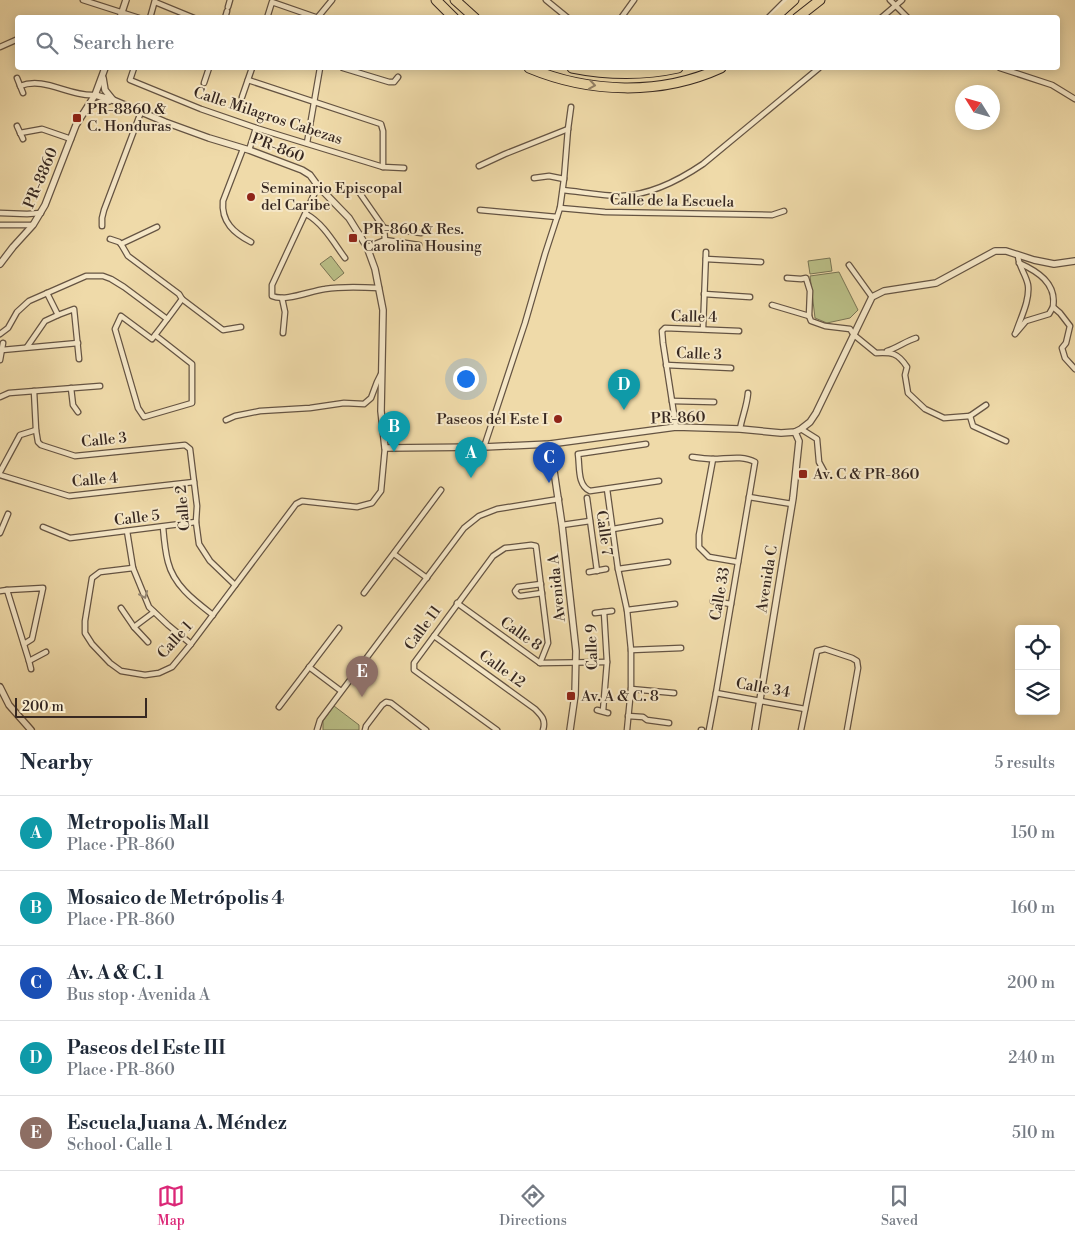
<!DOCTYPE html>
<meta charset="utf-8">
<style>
:root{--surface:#fff;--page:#f2f2f3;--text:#1f2937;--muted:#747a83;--line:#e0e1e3;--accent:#db2777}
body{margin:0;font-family:"Libre Bodoni",serif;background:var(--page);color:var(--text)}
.controls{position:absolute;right:15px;bottom:15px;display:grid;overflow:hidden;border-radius:5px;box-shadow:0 2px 12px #0003}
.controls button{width:45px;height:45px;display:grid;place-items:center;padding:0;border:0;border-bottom:1px solid var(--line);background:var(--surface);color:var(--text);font:25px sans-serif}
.compass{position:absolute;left:955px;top:85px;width:45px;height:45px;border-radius:50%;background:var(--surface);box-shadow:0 2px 12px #0003;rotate:307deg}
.scale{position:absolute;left:15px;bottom:12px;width:132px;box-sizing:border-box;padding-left:5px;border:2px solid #372821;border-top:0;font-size:14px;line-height:18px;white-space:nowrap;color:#372821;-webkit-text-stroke:4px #f5e7c7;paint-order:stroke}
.you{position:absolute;left:465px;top:378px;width:18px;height:18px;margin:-12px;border:4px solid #fff;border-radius:50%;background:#1a73e8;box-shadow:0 0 0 8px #1a73e833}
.badge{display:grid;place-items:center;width:32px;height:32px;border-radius:50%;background:var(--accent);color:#fff;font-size:16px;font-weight:700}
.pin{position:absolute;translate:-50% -41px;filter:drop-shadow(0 1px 2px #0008)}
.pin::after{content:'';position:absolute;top:26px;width:18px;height:15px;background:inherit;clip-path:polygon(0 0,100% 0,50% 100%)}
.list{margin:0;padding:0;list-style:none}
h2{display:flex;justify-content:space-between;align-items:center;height:65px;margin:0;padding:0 20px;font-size:21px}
h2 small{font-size:16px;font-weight:400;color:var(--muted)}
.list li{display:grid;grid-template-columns:32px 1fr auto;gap:15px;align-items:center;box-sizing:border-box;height:75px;padding:0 20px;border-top:1px solid var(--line)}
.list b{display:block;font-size:19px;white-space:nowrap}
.list p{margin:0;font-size:16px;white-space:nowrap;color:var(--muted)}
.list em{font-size:16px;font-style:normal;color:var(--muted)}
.icon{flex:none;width:28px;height:28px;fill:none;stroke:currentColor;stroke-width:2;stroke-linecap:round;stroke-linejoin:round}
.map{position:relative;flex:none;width:1075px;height:730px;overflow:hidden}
.search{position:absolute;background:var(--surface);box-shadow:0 2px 12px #0003;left:15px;right:15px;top:15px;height:55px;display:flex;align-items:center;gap:12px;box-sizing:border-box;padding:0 18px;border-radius:5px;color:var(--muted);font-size:19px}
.sheet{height:440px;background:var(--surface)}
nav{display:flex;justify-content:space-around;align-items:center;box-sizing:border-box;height:70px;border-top:1px solid var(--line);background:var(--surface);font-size:14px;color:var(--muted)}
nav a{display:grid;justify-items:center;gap:2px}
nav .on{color:var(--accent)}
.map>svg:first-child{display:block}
</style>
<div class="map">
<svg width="1075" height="730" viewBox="0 0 1075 730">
<rect width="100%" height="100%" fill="#efdaa9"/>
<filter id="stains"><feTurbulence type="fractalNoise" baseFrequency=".004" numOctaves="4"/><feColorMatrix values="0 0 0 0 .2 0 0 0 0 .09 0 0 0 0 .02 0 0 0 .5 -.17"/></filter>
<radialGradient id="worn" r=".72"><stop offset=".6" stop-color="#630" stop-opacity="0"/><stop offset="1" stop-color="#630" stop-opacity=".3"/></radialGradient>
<!-- green -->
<g fill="#babf87" stroke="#787454">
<path d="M 331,256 L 344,273 L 334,281 L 320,264 Z"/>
<path d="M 830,258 L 832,271 L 810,274 L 808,261 Z"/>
<path d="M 839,272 L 858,310 L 850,318 L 827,323 L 815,318 L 810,276 Z"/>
<path d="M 334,706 L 359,725 L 359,730 L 323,730 L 323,721 Z"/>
</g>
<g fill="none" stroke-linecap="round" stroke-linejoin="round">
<!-- minor casing -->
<g stroke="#655443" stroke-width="7">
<g id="minor">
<path d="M 83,0 L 139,18"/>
<path d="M 546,0 L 568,18"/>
<path d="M 890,0 L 908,18"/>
<path d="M 155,2 L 194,18"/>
<path d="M 228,7 L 230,0"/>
<path d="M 318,17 L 332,0"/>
<path d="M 150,18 L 155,0"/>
<path d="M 225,18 L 227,11"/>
<path d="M 267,18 L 272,2 L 318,18"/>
<path d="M 621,18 L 634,0"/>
<path d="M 768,18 L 786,0"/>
<path d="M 881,18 L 902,0"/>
<path d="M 0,47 L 18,39"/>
<path d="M 134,68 L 130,80 L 201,109 L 256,128 L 383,167 L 404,168"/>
<path d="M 343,68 L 389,82 L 394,82 L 398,77"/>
<path d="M 1000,68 L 1052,85 L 1075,99"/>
<path d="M 17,78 L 23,93"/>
<path d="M 248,80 L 381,124 L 383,131 L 383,167"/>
<path d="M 204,83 L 209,68"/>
<path d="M 20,86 C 45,76 69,97 95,95"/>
<path d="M 242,97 L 252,68"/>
<path d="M 17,126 L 23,139"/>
<path d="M 20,133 L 42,129 L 71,139"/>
<path d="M 307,143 L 320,68"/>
<path d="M 243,149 L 223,201 C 221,222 234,233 251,242"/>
<path d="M 249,150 L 256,128"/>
<path d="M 479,166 L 505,154 L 568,129"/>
<path d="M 534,178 L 549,176 L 564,179"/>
<path d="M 318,186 L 272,285 L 272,296 C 285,302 310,291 325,289 C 343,286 361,287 379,288"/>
<path d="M 563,190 C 582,192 602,196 621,196 C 651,195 678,181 703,164 L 819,68"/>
<path d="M 359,192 L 384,228 L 385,240"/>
<path d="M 560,208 L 605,212 L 772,215 L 784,211"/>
<path d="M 480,210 L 557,217"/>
<path d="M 0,213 L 27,214 L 41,213"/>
<path d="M 306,214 C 323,223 334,243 345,258"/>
<path d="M 0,225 L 33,225"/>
<path d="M 102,226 L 102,218 L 104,210 L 141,112"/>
<path d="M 384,228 L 421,233"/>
<path d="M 110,239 L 119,242 L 121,244"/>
<path d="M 367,247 L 385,240 L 419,245"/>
<path d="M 706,259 L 761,262"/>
<path d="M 1019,263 C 1037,271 1057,283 1053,307"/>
<path d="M 849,265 L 872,297"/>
<path d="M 787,278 L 801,279 L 806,278 L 810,291 L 809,316 L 811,321 L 825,326 L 850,329 L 854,335 L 876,353 C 892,352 898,353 907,367 L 905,375 L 908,393 L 925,409 L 944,418 L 970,416"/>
<path d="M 47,293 L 58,315 L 74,309 L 79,359"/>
<path d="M 704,294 L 750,297"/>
<path d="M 282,298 L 285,312 L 283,333"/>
<path d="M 182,299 L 223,330 L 241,327"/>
<path d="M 772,305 L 809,316"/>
<path d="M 703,329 L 706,252"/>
<path d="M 1016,332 C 1021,317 1030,300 1028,285 C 1026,274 1018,266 1018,255"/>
<path d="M 0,334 L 8,328 L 17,312 L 29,301 L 86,276 L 103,276 L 111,279 L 124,287 L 167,319"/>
<path d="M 1015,334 L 1026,321 L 1049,314 L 1053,307 L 1060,313 L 1070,326 L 1066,343 L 1062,348 L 1065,358 L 1075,369"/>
<path d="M 155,335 L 192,364 L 192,403 L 144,417 L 138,408 L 115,329 L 121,316 L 152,339 C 162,326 172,313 182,299 L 179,294 L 128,256 L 121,244 L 157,227"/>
<path d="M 27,347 L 45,321 L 58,315"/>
<path d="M 2,350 L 78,343"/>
<path d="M 887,351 C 897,348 906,341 916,338"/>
<path d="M 0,360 L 3,343"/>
<path d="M 666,365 L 731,368"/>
<path d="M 71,388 L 73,405 L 78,412"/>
<path d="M 34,391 L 36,430 L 38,442 L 41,445 L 75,456 L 185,445 L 190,449 L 197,506 L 196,522 L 199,544 L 210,561 L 235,585"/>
<path d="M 0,397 L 9,393 L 100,386"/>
<path d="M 672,401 L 714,402"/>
<path d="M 970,416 L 973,426 L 1006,441"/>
<path d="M 970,416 L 986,405"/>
<path d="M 226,420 L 235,416 L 260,411 L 310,408 L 344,403 L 364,404 L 371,398 L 377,382 L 381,374"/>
<path d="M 676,427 L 663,343 L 662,331 L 665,328 L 739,331"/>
<path d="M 740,429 C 742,417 747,406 748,393"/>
<path d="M 801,429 L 817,439 L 819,462 L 825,473"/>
<path d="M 646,444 L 578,454 C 580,467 577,485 590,491 L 659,481"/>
<path d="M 484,447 L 525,323 L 545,254 L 560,208 L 564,179 L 568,129 L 571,107"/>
<path d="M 692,457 C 699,458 706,459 713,459 C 726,459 743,455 755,462 L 716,693 L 709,730"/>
<path d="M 713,459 L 699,535 L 699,547 L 709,557 L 738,562"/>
<path d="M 0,472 L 20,435 L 36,430"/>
<path d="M 0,475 L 69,496 L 194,482"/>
<path d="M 607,489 L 618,569 L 627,610 L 631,650 L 631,689 L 627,730"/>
<path d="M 749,497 L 792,504"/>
<path d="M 587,498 L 597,571"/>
<path d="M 562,525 L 590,521"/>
<path d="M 43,527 L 70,538 L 196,522"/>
<path d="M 163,527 C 164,539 165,551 168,562 C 174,586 195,601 213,615"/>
<path d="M 613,529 L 660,521"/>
<path d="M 127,531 L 133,568 L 149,607 L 168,625 L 191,644"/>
<path d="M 0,533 L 8,514"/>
<path d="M 394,554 L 427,578"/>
<path d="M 133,568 L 100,572 L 92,578 L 85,621 L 85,633 L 92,644 L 110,663 L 121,671 L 145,675 L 159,673 L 172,667 L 191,644 L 296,504 L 302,501 L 357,507 L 372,503 L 381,491 L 385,448"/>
<path d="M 618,569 L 668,562"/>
<path d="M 589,572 L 606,569"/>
<path d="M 541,584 L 518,587 L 515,591 L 516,593 L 519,596 L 521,596 L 542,593"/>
<path d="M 7,590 L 43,588 L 32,639 L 24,644"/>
<path d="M 0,591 L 7,590 L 29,661"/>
<path d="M 364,593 L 441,490"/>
<path d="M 713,601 L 731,604"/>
<path d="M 457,603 L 540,663 L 607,662"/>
<path d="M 121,608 L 134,627 L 148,642"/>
<path d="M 627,610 L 675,604"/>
<path d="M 595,613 L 612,611"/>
<path d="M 134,627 L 154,612"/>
<path d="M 434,636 L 535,709 C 542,716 546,720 543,730"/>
<path d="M 631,650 L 681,648"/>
<path d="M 309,667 L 341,691"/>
<path d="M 31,669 L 29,661 L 46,652"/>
<path d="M 631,689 L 674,693"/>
<path d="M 716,693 L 805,709"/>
<path d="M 279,707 L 339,628"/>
<path d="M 597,710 L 608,713"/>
<path d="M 603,711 L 607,662 L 604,612"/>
<path d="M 628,716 L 643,717 L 647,720 L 669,723"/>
<path d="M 317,730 L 320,720 L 464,528 L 479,516 L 497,509 L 559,499"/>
<path d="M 365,730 L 366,726 L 382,705 L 386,702 L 391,703 L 426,730"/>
<path d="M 497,730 L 414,670 L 414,663 L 493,556 L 505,548 L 531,545 L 536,546 L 548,643 L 540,663"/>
<path d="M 701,730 L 702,730"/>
<path d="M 801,730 L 817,651 L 825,649 L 852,658 L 857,661 L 858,668 L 847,730"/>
</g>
</g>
<!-- tertiary casing -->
<g stroke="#655443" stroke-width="8">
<g id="tertiary">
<path d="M 120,18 L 126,0"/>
<path d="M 103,78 L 105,90 L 113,100"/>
<path d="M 95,95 L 113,100 L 165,122 L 209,138 L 249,150 L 302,170 L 310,175 L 318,186 L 349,218 L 367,247 L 375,269 L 383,310 L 381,411 L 385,448 L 484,447 L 550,444 L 676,427 L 740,429 L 781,433 L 795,432 L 801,429 L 810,422 L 816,413 L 872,297 L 884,291 L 936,283 L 995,251 L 1006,251 L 1034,260 L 1054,264 L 1075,261"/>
<path d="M 89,107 L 101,102 L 109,101"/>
<path d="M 0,264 L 13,247 L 33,225 L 45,205 L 76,125 L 95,95 L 105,68"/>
<path d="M 550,444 L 562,525 L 576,651 L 575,695 L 570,730"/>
<path d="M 0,687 L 9,705 L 31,730"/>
<path d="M 755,730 L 793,498 L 799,441 L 795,432"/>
</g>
</g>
<!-- motorway casing -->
<g stroke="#372821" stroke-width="11">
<g id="motorway">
<path d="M 436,0 L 454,18"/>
<path d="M 455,0 L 475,18"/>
<path d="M 774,18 L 794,0"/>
<path d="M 797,18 L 820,0"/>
<path d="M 529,68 C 589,93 660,96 721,68"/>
<path d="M 572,68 C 607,75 642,76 678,68"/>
</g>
</g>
<!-- minor -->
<use href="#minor" stroke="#f5e7c7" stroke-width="4.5"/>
<!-- tertiary -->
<use href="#tertiary" stroke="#f5e7c7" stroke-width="5.5"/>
<!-- motorway -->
<use href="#motorway" stroke="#efdaa9" stroke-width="9"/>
</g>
<!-- one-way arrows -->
<defs><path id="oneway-chevron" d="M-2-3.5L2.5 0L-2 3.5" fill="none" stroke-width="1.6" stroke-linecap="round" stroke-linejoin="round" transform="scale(1.25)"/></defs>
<use stroke="#938165" href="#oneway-chevron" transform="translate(592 85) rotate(8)"/>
<use stroke="#968874" href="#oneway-chevron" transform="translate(144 595) rotate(68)"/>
<!-- markers -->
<g fill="#8f2418" stroke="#f5e7c7" stroke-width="2">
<rect x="72" y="113" width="10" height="10" rx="2.5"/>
<circle cx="251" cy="197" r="5"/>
<rect x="348" y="233" width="10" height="10" rx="2.5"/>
<circle cx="558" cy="419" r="5"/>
<rect x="798" y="469" width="10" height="10" rx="2.5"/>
<rect x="566" y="691" width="10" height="10" rx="2.5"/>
</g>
<g text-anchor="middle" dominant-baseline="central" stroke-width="4" stroke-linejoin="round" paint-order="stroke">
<!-- poi labels -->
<g font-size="15" fill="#372821" stroke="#f5e7c7" text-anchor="start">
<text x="87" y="109">PR-8860 &amp;<tspan x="87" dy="17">C. Honduras</tspan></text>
<text x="261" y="188">Seminario Episcopal<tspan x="261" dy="17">del Caribe</tspan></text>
<text x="363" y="229">PR-860 &amp; Res.<tspan x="363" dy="17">Carolina Housing</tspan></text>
<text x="548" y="419" text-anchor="end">Paseos del Este I</text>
<text x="813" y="474">Av. C &amp; PR-860</text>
<text x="581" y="696">Av. A &amp; C. 8</text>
</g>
<!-- street labels -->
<g font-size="15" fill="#372821" stroke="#f5e7c7">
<text transform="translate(268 116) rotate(18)">Calle Milagros Cabezas</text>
<text transform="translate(278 148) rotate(21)">PR-860</text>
<text transform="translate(41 178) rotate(-67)">PR-8860</text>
<text transform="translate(672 201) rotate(1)">Calle de la Escuela</text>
<text transform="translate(694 317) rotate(1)">Calle 4</text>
<text transform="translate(699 354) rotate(2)">Calle 3</text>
<text transform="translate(678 418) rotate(-2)">PR-860</text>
<text transform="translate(104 440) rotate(-6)">Calle 3</text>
<text transform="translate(95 480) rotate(-5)">Calle 4</text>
<text transform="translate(183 508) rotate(-95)">Calle 2</text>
<text transform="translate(137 518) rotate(-7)">Calle 5</text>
<text transform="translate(604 533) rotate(82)">Calle 7</text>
<text transform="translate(767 579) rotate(-81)">Avenida C</text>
<text transform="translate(557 588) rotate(-96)">Avenida A</text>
<text transform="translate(720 594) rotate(-80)">Calle 33</text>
<text transform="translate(423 628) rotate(-54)">Calle 11</text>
<text transform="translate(521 634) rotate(35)">Calle 8</text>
<text transform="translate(175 640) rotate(-48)">Calle 1</text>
<text transform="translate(592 647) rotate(-92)">Calle 9</text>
<text transform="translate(502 669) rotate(36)">Calle 12</text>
<text transform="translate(763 688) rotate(10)">Calle 34</text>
</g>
</g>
<rect width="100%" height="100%" filter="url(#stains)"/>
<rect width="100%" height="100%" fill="url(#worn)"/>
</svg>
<div class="controls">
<button><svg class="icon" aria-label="locate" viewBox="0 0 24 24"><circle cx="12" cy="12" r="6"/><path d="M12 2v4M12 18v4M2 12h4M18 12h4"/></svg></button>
<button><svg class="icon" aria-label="layers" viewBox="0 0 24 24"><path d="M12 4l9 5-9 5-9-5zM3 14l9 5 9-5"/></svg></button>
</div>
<svg class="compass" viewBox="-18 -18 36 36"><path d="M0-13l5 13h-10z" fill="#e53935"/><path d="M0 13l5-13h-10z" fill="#747a83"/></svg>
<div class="scale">200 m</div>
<div class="you"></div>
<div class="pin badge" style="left:471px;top:478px;background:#0f9aa8">A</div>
<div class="pin badge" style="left:394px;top:452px;background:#0f9aa8">B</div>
<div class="pin badge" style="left:549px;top:483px;background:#1a4fb4">C</div>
<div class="pin badge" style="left:624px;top:410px;background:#0f9aa8">D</div>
<div class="pin badge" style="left:362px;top:697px;background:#8d6e63">E</div>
<div class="search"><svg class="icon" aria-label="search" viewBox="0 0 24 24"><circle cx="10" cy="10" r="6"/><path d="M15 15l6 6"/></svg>Search here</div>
</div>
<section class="sheet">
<h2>Nearby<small>5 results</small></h2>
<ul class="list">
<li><span class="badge" style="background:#0f9aa8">A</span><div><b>Metropolis Mall</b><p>Place · PR-860</p></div><em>150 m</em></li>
<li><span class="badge" style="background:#0f9aa8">B</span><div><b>Mosaico de Metrópolis 4</b><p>Place · PR-860</p></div><em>160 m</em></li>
<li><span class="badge" style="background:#1a4fb4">C</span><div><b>Av. A &amp; C. 1</b><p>Bus stop · Avenida A</p></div><em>200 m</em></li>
<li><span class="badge" style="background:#0f9aa8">D</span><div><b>Paseos del Este III</b><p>Place · PR-860</p></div><em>240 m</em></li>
<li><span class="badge" style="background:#8d6e63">E</span><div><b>Escuela Juana A. Méndez</b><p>School · Calle 1</p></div><em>510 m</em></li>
</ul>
</section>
<nav>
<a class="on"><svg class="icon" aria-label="map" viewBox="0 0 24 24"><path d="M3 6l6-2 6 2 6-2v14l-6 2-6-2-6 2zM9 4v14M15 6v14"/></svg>Map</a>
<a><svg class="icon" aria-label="directions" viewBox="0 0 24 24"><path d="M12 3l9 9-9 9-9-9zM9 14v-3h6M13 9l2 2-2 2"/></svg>Directions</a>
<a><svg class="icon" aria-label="saved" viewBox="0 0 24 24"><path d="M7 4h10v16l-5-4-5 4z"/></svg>Saved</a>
</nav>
